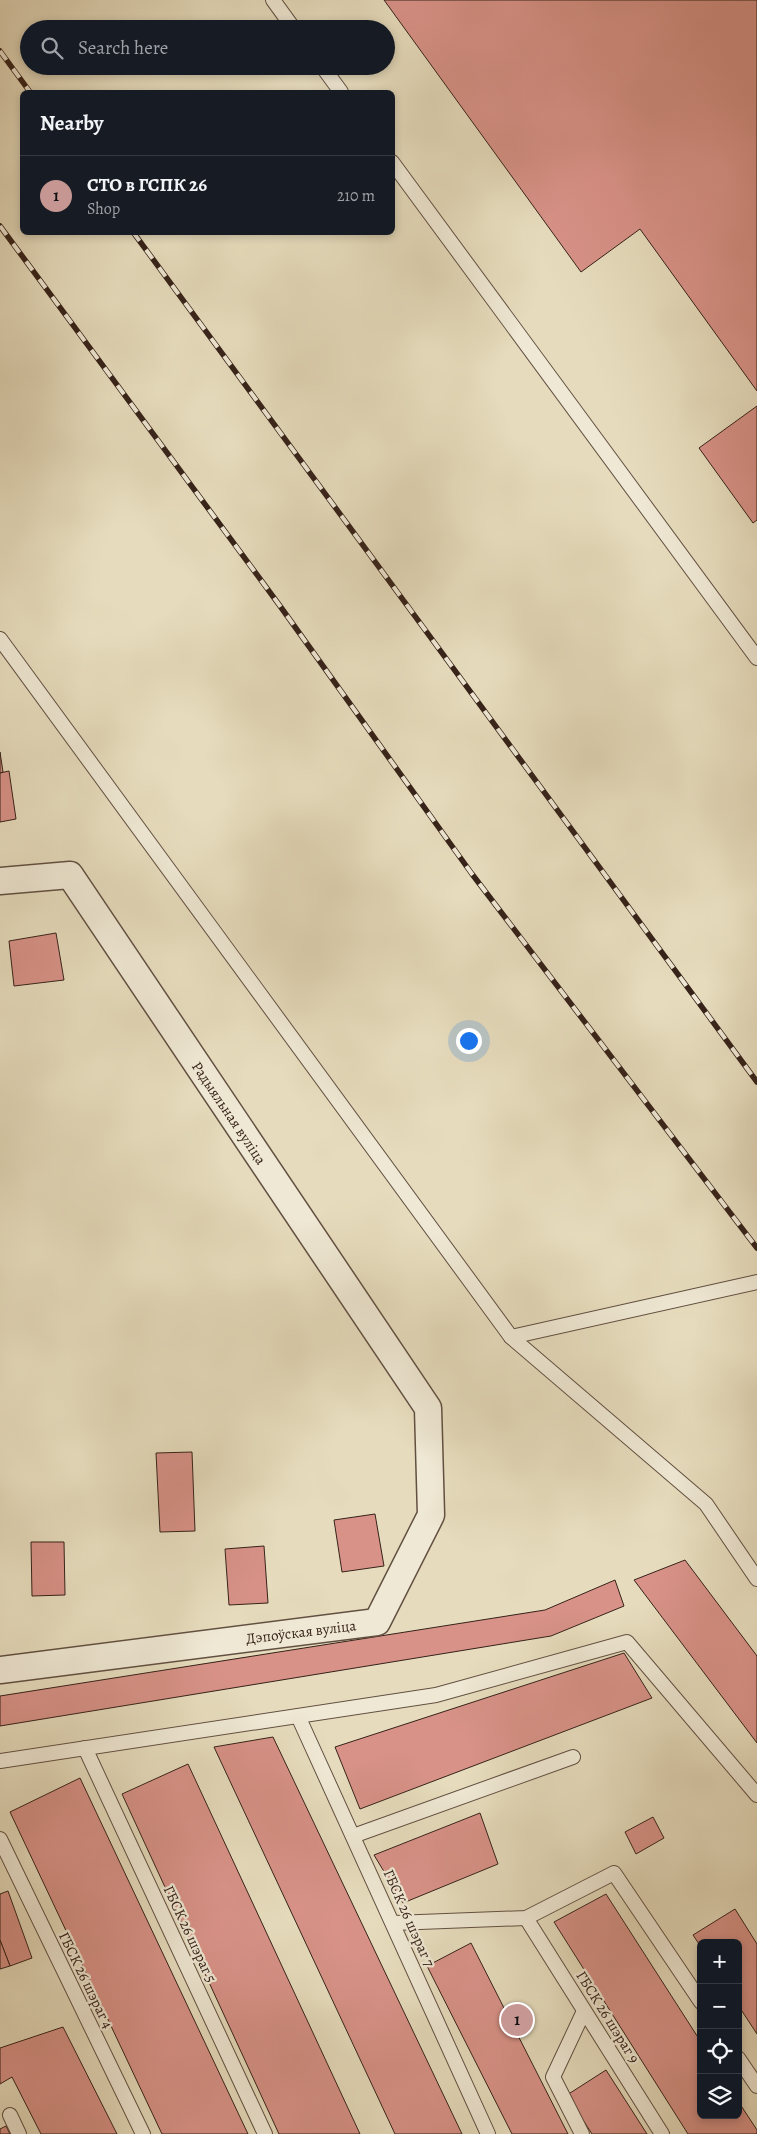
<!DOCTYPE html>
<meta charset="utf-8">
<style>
:root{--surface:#171b24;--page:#20242c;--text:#f1f3f6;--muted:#9ea1a6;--line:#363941;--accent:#c59692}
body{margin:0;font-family:Alegreya,serif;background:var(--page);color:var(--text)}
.controls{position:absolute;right:15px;bottom:15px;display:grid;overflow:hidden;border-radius:8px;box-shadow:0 2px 8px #0003}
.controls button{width:45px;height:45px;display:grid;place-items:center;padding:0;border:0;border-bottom:1px solid var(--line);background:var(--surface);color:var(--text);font:25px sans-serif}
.you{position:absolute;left:468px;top:1040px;width:18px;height:18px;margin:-12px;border:4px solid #fff;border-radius:50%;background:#1a73e8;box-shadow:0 0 0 8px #1a73e833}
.badge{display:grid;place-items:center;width:32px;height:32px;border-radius:50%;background:var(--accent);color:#111;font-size:16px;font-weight:700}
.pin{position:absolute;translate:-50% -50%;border:2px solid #fff;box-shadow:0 1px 5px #0006}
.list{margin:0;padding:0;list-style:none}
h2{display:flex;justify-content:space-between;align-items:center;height:65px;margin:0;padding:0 20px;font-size:21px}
h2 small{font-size:16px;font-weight:400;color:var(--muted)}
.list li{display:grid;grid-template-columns:32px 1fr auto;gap:15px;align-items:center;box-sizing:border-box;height:80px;padding:0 20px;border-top:1px solid var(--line)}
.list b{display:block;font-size:19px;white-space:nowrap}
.list p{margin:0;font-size:16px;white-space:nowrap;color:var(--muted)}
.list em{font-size:16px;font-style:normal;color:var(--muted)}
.icon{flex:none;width:28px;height:28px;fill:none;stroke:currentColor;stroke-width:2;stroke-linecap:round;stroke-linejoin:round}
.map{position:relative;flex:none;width:757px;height:2134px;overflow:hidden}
.search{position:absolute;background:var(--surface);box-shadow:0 2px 8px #0003;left:20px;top:20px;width:375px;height:55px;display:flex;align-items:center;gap:12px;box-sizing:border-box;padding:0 18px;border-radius:28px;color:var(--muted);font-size:19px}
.panel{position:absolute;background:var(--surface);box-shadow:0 2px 8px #0003;left:20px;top:90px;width:375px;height:145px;border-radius:8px}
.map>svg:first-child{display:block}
</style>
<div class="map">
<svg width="757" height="2134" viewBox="0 0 757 2134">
<rect width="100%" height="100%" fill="#e6dcbd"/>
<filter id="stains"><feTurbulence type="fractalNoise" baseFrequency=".004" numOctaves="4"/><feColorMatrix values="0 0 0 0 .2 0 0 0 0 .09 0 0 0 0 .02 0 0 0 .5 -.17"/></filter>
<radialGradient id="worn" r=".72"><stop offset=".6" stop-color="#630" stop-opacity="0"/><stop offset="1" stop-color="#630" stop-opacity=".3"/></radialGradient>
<!-- building -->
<g fill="#d89288" stroke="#362219">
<path d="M 384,0 L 757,0 L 757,391 L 640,229 L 581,272 Z"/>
<path d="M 757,406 L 757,520 L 753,523 L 699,448 Z"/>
<path d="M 0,752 L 3,772 L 0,773 Z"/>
<path d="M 9,771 L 16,819 L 0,822 L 0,773 Z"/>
<path d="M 56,933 L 64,980 L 14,986 L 9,941 Z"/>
<path d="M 192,1452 L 195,1531 L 160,1532 L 156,1453 Z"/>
<path d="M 375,1514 L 384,1566 L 342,1572 L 334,1520 Z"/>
<path d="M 31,1542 L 64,1542 L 65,1595 L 32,1596 Z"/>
<path d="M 264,1546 L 268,1603 L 229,1605 L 225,1549 Z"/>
<path d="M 685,1560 L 757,1656 L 757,1743 L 634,1580 Z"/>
<path d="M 615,1580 L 624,1606 L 551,1636 L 0,1726 L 0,1696 L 545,1610 Z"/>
<path d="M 624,1653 L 652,1698 L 360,1809 L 335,1747 Z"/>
<path d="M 273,1737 L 462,2134 L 395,2134 L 214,1747 Z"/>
<path d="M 188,1764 L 360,2134 L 279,2134 L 122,1794 Z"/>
<path d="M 80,1778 L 248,2134 L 162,2134 L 10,1812 Z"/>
<path d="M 480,1813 L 498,1864 L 403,1903 L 374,1855 Z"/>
<path d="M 653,1817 L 664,1838 L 636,1854 L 625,1832 Z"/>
<path d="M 8,1891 L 32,1958 L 10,1966 L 0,1940 L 0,1894 Z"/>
<path d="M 606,1894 L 701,2042 L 701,2115 L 738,2115 L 738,2101 L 757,2130 L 757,2134 L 688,2134 L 554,1922 Z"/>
<path d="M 735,1909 L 757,1944 L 757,2034 L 738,2005 L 738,1943 L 701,1943 L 701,1947 L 693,1935 Z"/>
<path d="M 0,1940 L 10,1966 L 0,1969 Z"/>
<path d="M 471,1943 L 568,2134 L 512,2134 L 427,1966 Z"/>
<path d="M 63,2027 L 117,2134 L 41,2134 L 12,2077 L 0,2084 L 0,2048 Z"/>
<path d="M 606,2070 L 647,2134 L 592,2134 L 567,2095 Z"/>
<path d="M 6,2126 L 10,2134 L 0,2134 L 0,2129 Z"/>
</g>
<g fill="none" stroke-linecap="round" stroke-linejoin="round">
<!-- lane casing -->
<g stroke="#625042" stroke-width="16">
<g id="lane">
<path d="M 273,0 L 294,29"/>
<path d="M 322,66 L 341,92"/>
<path d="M 392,162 L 757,658"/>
<path d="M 0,639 L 511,1337 L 706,1504 L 757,1579"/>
<path d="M 511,1337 L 757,1282"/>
<path d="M 298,1716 L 488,2134"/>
<path d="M 85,1748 L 265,2134"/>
<path d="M 0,1761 L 436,1695 L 627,1642 L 757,1795"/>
<path d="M 353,1836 L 573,1757"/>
<path d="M 0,1839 L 143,2134"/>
<path d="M 526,1918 L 662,2134"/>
<path d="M 394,1923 L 526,1918 L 614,1873 L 701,2002"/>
<path d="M 738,2058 L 757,2086"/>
<path d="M 10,2115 L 19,2134"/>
<path d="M 582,2134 L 553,2077 L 584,2011"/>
</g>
</g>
<!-- street casing -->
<g stroke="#625042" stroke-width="29">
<path id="street" d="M 0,881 L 70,875 L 428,1408 L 431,1515 L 377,1622 L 0,1670"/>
</g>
<!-- lane -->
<use href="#lane" stroke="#efe8d4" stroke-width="14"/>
<!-- street -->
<use href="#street" stroke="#efe8d4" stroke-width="26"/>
<!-- rail casing -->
<g stroke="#362219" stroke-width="5.5">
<g id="rail">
<path d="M 0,51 L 30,92"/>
<path d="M 0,226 L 280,606 L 472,874 L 757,1248"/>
<path d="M 133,232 L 757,1082"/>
</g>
</g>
<!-- rail -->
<use href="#rail" stroke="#efe8d4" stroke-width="4" stroke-dasharray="11" stroke-linecap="butt"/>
</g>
<g text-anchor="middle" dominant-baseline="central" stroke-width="4.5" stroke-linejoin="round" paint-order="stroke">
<!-- street labels -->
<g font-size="15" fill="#362219" stroke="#efe8d4">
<text transform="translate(229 1113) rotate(56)">Радыяльная вуліца</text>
<text transform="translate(301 1632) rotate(-7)">Дэпоўская вуліца</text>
<text transform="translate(409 1918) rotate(66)">ГБСК 26 шэраг 7</text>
<text transform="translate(190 1934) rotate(65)">ГБСК 26 шэраг 5</text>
<text transform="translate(86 1980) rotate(64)">ГБСК 26 шэраг 4</text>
<text transform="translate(608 2017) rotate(58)">ГБСК 26 шэраг 9</text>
</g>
</g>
<rect width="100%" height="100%" filter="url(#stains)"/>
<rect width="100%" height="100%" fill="url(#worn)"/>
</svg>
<div class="controls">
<button>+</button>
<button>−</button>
<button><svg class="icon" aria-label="locate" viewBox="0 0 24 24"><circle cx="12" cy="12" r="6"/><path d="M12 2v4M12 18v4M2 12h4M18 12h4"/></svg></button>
<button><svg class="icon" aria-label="layers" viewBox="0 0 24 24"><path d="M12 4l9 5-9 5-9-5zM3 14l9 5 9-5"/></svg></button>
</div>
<div class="you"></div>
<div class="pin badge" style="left:517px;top:2020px">1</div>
<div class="search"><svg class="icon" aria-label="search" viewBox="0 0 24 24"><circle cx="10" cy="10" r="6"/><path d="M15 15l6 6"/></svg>Search here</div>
<section class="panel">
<h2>Nearby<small></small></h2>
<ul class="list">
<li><span class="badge">1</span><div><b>СТО в ГСПК 26</b><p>Shop</p></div><em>210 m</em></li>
</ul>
</section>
</div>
